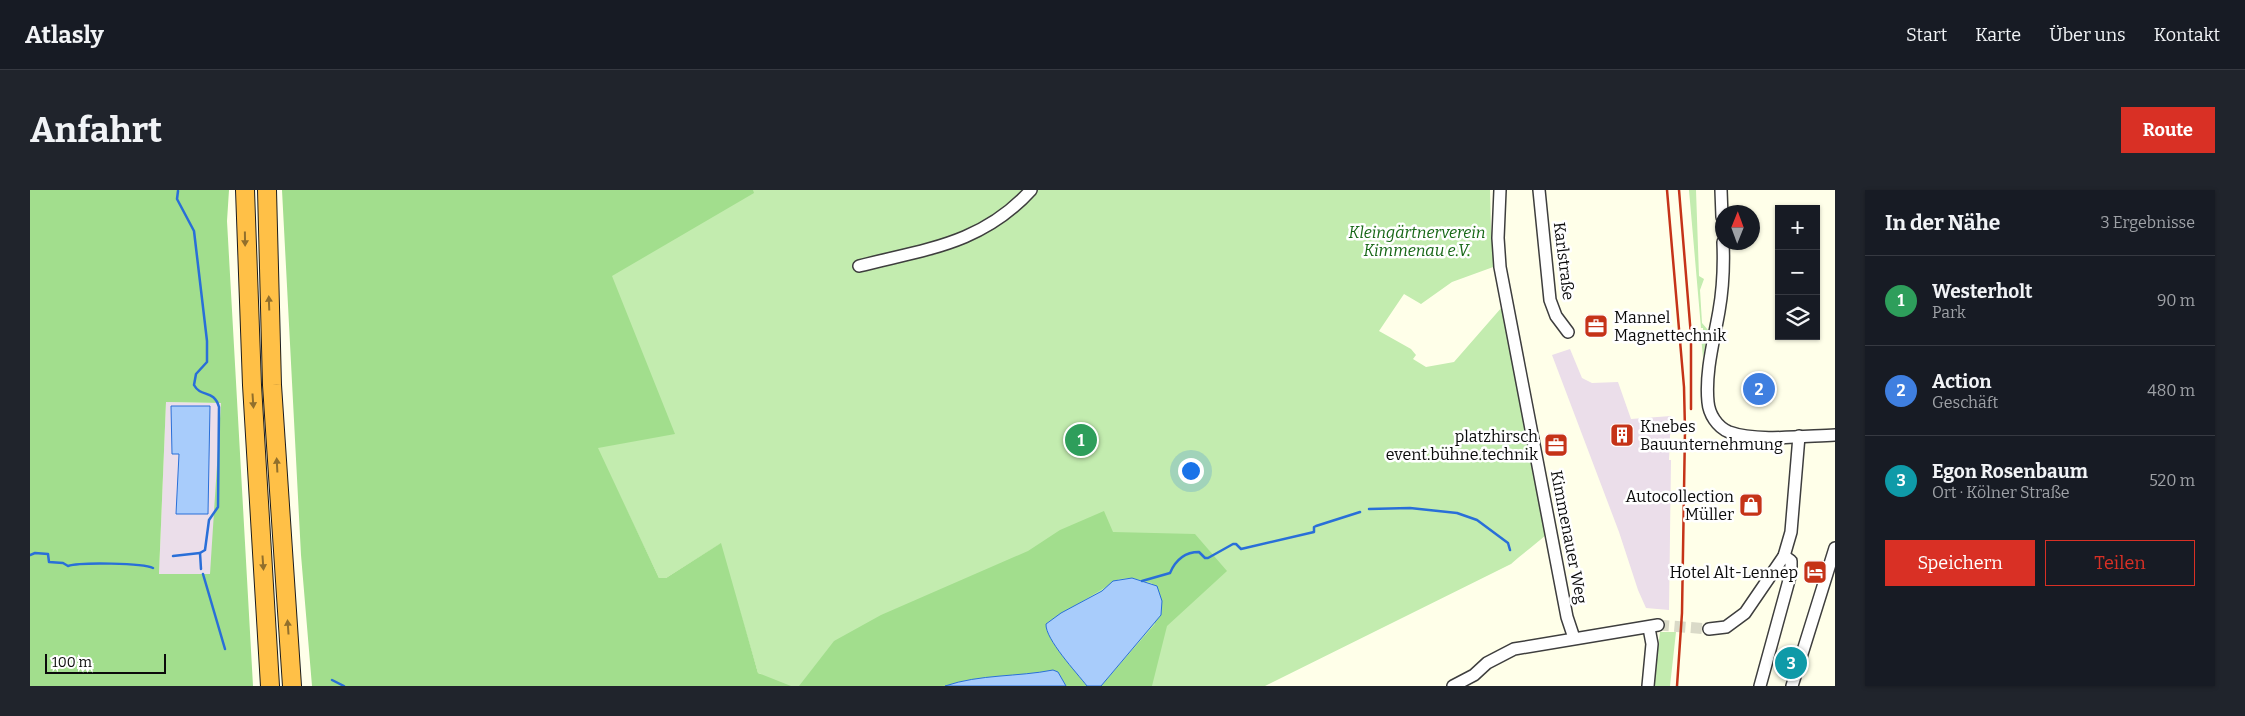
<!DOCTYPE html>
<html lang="de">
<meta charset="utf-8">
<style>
:root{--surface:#171b24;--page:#20242c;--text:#f1f3f6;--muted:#9ea1a6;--line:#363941;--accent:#d93025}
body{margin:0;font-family:Bitter,serif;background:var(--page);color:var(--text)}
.controls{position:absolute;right:15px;top:15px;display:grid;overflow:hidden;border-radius:0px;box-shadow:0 1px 4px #0004}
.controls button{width:45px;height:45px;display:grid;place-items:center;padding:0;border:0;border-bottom:1px solid var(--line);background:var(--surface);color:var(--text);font:25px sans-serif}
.compass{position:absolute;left:1685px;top:15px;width:45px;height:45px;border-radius:50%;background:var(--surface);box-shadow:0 1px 4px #0004;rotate:1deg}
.scale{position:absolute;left:15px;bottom:12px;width:121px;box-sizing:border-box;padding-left:5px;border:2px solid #0b0b0b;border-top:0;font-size:14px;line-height:18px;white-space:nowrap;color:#0b0b0b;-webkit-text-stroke:4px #fff;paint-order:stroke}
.you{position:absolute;left:1160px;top:280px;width:18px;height:18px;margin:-12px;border:4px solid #fff;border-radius:50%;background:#1a73e8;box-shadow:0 0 0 8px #1a73e833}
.badge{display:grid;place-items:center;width:32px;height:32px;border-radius:50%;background:var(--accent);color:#fff;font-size:16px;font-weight:700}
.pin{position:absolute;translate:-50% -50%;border:2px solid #fff;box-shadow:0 1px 5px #0006}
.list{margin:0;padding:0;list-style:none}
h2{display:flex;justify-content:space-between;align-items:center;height:65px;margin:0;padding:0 20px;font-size:21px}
h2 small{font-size:16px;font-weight:400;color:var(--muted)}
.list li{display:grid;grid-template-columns:32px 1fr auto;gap:15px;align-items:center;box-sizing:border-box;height:90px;padding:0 20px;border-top:1px solid var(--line)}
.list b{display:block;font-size:19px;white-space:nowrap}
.list p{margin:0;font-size:16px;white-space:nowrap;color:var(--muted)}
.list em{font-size:16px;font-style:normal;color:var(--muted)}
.actions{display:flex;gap:10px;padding:15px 20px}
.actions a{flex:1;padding:11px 0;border:1px solid var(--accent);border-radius:0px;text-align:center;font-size:18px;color:var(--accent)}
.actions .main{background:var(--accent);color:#fff}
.icon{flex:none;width:28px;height:28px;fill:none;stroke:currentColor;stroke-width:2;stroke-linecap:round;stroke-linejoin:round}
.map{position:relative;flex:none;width:1805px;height:496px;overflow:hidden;border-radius:0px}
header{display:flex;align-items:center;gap:30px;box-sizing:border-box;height:70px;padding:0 25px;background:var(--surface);border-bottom:1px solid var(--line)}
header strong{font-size:24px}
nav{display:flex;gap:28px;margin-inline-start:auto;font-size:18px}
.intro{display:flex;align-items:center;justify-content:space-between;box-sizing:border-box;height:120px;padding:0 30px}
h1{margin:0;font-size:35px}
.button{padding:12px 22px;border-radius:0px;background:var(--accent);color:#fff;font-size:18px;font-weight:700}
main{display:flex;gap:30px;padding:0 30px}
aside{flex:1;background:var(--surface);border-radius:0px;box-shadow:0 1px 4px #0004}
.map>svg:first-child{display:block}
</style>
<header>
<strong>Atlasly</strong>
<nav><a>Start</a><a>Karte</a><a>Über uns</a><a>Kontakt</a></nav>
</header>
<div class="intro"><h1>Anfahrt</h1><a class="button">Route</a></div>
<main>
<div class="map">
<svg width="1805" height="496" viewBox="0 0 1805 496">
<rect width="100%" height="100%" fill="#ffffe9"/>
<!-- industrial -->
<g fill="#ebdeea">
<path d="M 1540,159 L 1552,188 L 1562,193 L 1588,192 L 1601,229 L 1641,226 L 1639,270 L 1641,270 L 1639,420 L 1616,418 L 1608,400 L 1589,342 L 1522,165 Z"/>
<path d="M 136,212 L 191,213 L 181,384 L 129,384 Z"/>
</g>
<!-- green -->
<g fill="#c3ecaf">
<path d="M 721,0 L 1460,0 L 1461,39 L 1466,76 L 1422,92 L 1391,114 L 1374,104 L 1349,141 L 1381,159 L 1386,165 L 1383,169 L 1396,177 L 1424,172 L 1472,117 L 1517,344 C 1505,355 1493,363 1481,374 L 1235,496 L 735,496 L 731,484 L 728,483 L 690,354 L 636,388 L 629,388 L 567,258 L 580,85 Z"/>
<path d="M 1659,0 L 1666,0 L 1669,86 L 1674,89 L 1670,100 L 1672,133 L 1678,140 L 1673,168 L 1671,146 L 1673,146 L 1673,138 L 1671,138 Z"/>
<path d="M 1630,442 L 1646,442 L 1640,496 L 1623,496 Z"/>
</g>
<!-- forest -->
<g fill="#a2de8d" fill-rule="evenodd">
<path d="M 0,0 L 199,0 L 197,31 L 223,496 L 0,496 ZM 136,212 L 191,213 L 180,384 L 129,384 Z"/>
<path d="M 252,0 L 723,0 L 724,3 L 582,86 L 645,244 L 568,258 L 629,388 L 636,388 L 691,353 L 728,483 L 761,496 L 282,496 L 271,365 Z"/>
<path d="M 1074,321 L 1083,342 L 1165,344 L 1197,381 L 1137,436 L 1122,496 L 1071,496 L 1125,434 L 1122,393 L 1102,388 L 1089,389 L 1018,432 L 1023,452 L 1057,496 L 1036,496 L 1028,482 L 1023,480 L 1004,484 L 950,488 L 915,496 L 769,496 L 804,451 L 851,425 L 998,361 L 1030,340 Z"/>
</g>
<!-- water -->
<g fill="#a8ccfb" stroke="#296fd8">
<path d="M 141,216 L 180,216 L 178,324 L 146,324 L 149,264 L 142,264 Z"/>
<path d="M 1102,388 L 1127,396 L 1132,411 L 1131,425 L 1071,496 L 1057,496 C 1047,483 1015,449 1016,434 L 1031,423 L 1072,401 L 1083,391 Z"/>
<path d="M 1023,480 L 1028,482 L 1036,496 L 915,496 C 950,484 988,487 1023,480 Z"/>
</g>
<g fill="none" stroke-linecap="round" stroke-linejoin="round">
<!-- stream -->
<g stroke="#296fd8" stroke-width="2.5">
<path d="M 148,1 L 147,9 L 164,41 L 177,151 L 177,172 L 166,184 L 164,195 C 171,208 184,199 189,217 L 188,317 L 179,330 L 175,360 L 170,363 L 171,379"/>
<path d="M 1339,319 L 1380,318 L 1427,323 L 1447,330 L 1478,353 L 1480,360"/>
<path d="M 0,365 L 5,363 L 18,364 L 19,372 L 33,373 L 38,376 C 50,372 113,373 123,378"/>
<path d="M 143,366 L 170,363"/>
<path d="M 173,384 L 195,459"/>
<path d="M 1112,391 L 1140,383 C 1146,369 1155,362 1169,362 L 1175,368 L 1178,368 L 1203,354 L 1206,354 L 1211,359 L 1284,342 L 1284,337 L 1286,336 L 1330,322"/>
<path d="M 302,490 L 314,496"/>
</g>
<!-- minor-tunnel -->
<path stroke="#dadac8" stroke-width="11" stroke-dasharray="11 5.5" stroke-linecap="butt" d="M 1628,435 L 1679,439"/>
<!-- minor casing -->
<g stroke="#3e3e3e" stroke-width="14">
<g id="minor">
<path d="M 1470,0 L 1468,48 L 1470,77 L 1537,427 L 1544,448"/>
<path d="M 1509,0 L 1520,110 L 1526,126 L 1538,142"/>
<path d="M 1691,0 L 1692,27"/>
<path d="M 1693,52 C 1694,75 1693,98 1689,121 C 1684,150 1675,182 1678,212 C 1679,224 1687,237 1699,242 C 1726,252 1775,246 1805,245"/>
<path d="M 829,76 C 896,59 952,54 1001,0"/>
<path d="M 1679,439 L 1696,437 L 1715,423 L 1754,366 L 1761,342 L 1769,246"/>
<path d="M 1423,496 L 1444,485 L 1457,473 L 1484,459 L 1628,435"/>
<path d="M 1618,496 L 1622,454 L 1619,438"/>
<path d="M 1730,496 L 1761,383 L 1761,371 L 1754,366"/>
<path d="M 1762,496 L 1805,358"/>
</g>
</g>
<!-- highway casing -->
<g stroke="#1c1c1c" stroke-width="20">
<g id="highway">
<path d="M 215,0 L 222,195 L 240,496"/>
<path d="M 237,0 L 242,195 L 262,496"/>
</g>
</g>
<!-- minor -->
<use href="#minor" stroke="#fff" stroke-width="11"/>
<!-- highway -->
<use href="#highway" stroke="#ffc047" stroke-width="18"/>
<!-- rail -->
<g stroke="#c53318" stroke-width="2.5">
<path d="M 1637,0 L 1654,197 L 1655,240 L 1652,423 L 1647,496"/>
<path d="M 1649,0 L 1661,146 L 1661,219"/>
</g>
</g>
<!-- one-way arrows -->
<defs><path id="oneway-solid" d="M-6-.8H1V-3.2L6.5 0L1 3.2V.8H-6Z" transform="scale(1.25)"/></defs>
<g fill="#916f2c">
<use href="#oneway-solid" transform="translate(215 49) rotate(89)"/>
<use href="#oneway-solid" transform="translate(239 113) rotate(-92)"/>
<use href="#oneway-solid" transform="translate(223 211) rotate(86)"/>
<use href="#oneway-solid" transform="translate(247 275) rotate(-93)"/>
<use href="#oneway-solid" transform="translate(233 373) rotate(86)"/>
<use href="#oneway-solid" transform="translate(258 437) rotate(-94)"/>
</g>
<!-- icons -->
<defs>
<g id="office-square" transform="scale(1.25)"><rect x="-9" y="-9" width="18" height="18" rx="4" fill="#c53318" stroke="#fff"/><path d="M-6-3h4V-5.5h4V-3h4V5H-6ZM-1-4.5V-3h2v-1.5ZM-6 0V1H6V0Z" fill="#fff"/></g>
<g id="building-square" transform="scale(1.25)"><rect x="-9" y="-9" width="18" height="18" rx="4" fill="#c53318" stroke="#fff"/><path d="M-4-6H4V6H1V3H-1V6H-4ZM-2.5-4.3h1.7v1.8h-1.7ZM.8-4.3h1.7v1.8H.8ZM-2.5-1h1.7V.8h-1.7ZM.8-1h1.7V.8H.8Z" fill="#fff"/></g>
<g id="shop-square" transform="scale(1.25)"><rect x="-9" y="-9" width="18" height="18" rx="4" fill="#c53318" stroke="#fff"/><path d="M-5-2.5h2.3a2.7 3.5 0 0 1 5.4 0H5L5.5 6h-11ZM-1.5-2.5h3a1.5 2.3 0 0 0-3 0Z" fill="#fff"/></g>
<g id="hotel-square" transform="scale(1.25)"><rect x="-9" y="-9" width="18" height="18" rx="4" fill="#c53318" stroke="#fff"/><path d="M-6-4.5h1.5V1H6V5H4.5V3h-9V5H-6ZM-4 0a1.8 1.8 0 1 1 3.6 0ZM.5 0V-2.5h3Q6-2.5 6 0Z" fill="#fff"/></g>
</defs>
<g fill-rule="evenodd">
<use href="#office-square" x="1566" y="136"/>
<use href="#building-square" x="1592" y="245"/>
<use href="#office-square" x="1526" y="255"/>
<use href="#shop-square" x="1721" y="315"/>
<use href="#hotel-square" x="1785" y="382"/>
</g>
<g text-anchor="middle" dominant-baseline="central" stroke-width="5" stroke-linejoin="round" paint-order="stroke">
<!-- park labels -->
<g font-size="16" font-style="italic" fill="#176717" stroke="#fff">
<text x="1387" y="42">Kleingärtnerverein<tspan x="1387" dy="18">Kimmenau e.V.</tspan></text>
</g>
<!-- street labels -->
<g font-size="16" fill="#0b0b0b" stroke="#fff">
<text transform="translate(1534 71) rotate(83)">Karlstraße</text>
<text transform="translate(1539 347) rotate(79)">Kimmenauer Weg</text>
</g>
<!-- poi labels -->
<g font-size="16" fill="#0b0b0b" stroke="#fff" text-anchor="end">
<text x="1584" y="127" text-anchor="start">Mannel<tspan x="1584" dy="18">Magnettechnik</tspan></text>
<text x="1610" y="236" text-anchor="start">Knebes<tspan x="1610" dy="18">Bauunternehmung</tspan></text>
<text x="1508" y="246">platzhirsch<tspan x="1508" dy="18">event.bühne.technik</tspan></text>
<text x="1704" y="306">Autocollection<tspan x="1704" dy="18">Müller</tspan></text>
<text x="1768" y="382">Hotel Alt-Lennep</text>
</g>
</g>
</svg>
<div class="controls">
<button>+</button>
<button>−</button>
<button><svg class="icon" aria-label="layers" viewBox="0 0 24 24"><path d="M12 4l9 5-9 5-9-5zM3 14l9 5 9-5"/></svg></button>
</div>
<svg class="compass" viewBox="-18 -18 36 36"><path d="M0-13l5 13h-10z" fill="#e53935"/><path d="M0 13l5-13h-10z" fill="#9ea1a6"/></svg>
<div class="scale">100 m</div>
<div class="you"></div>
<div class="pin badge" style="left:1051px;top:250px;background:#2e9e5b">1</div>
<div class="pin badge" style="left:1729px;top:199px;background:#3f7fe0">2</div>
<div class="pin badge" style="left:1761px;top:473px;background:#0f9aa8">3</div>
</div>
<aside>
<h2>In der Nähe<small>3 Ergebnisse</small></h2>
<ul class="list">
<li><span class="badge" style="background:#2e9e5b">1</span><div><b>Westerholt</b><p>Park</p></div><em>90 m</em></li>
<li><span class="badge" style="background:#3f7fe0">2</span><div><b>Action</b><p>Geschäft</p></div><em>480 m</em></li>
<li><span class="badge" style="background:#0f9aa8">3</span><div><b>Egon Rosenbaum</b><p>Ort · Kölner Straße</p></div><em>520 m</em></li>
</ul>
<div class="actions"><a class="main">Speichern</a><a>Teilen</a></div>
</aside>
</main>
